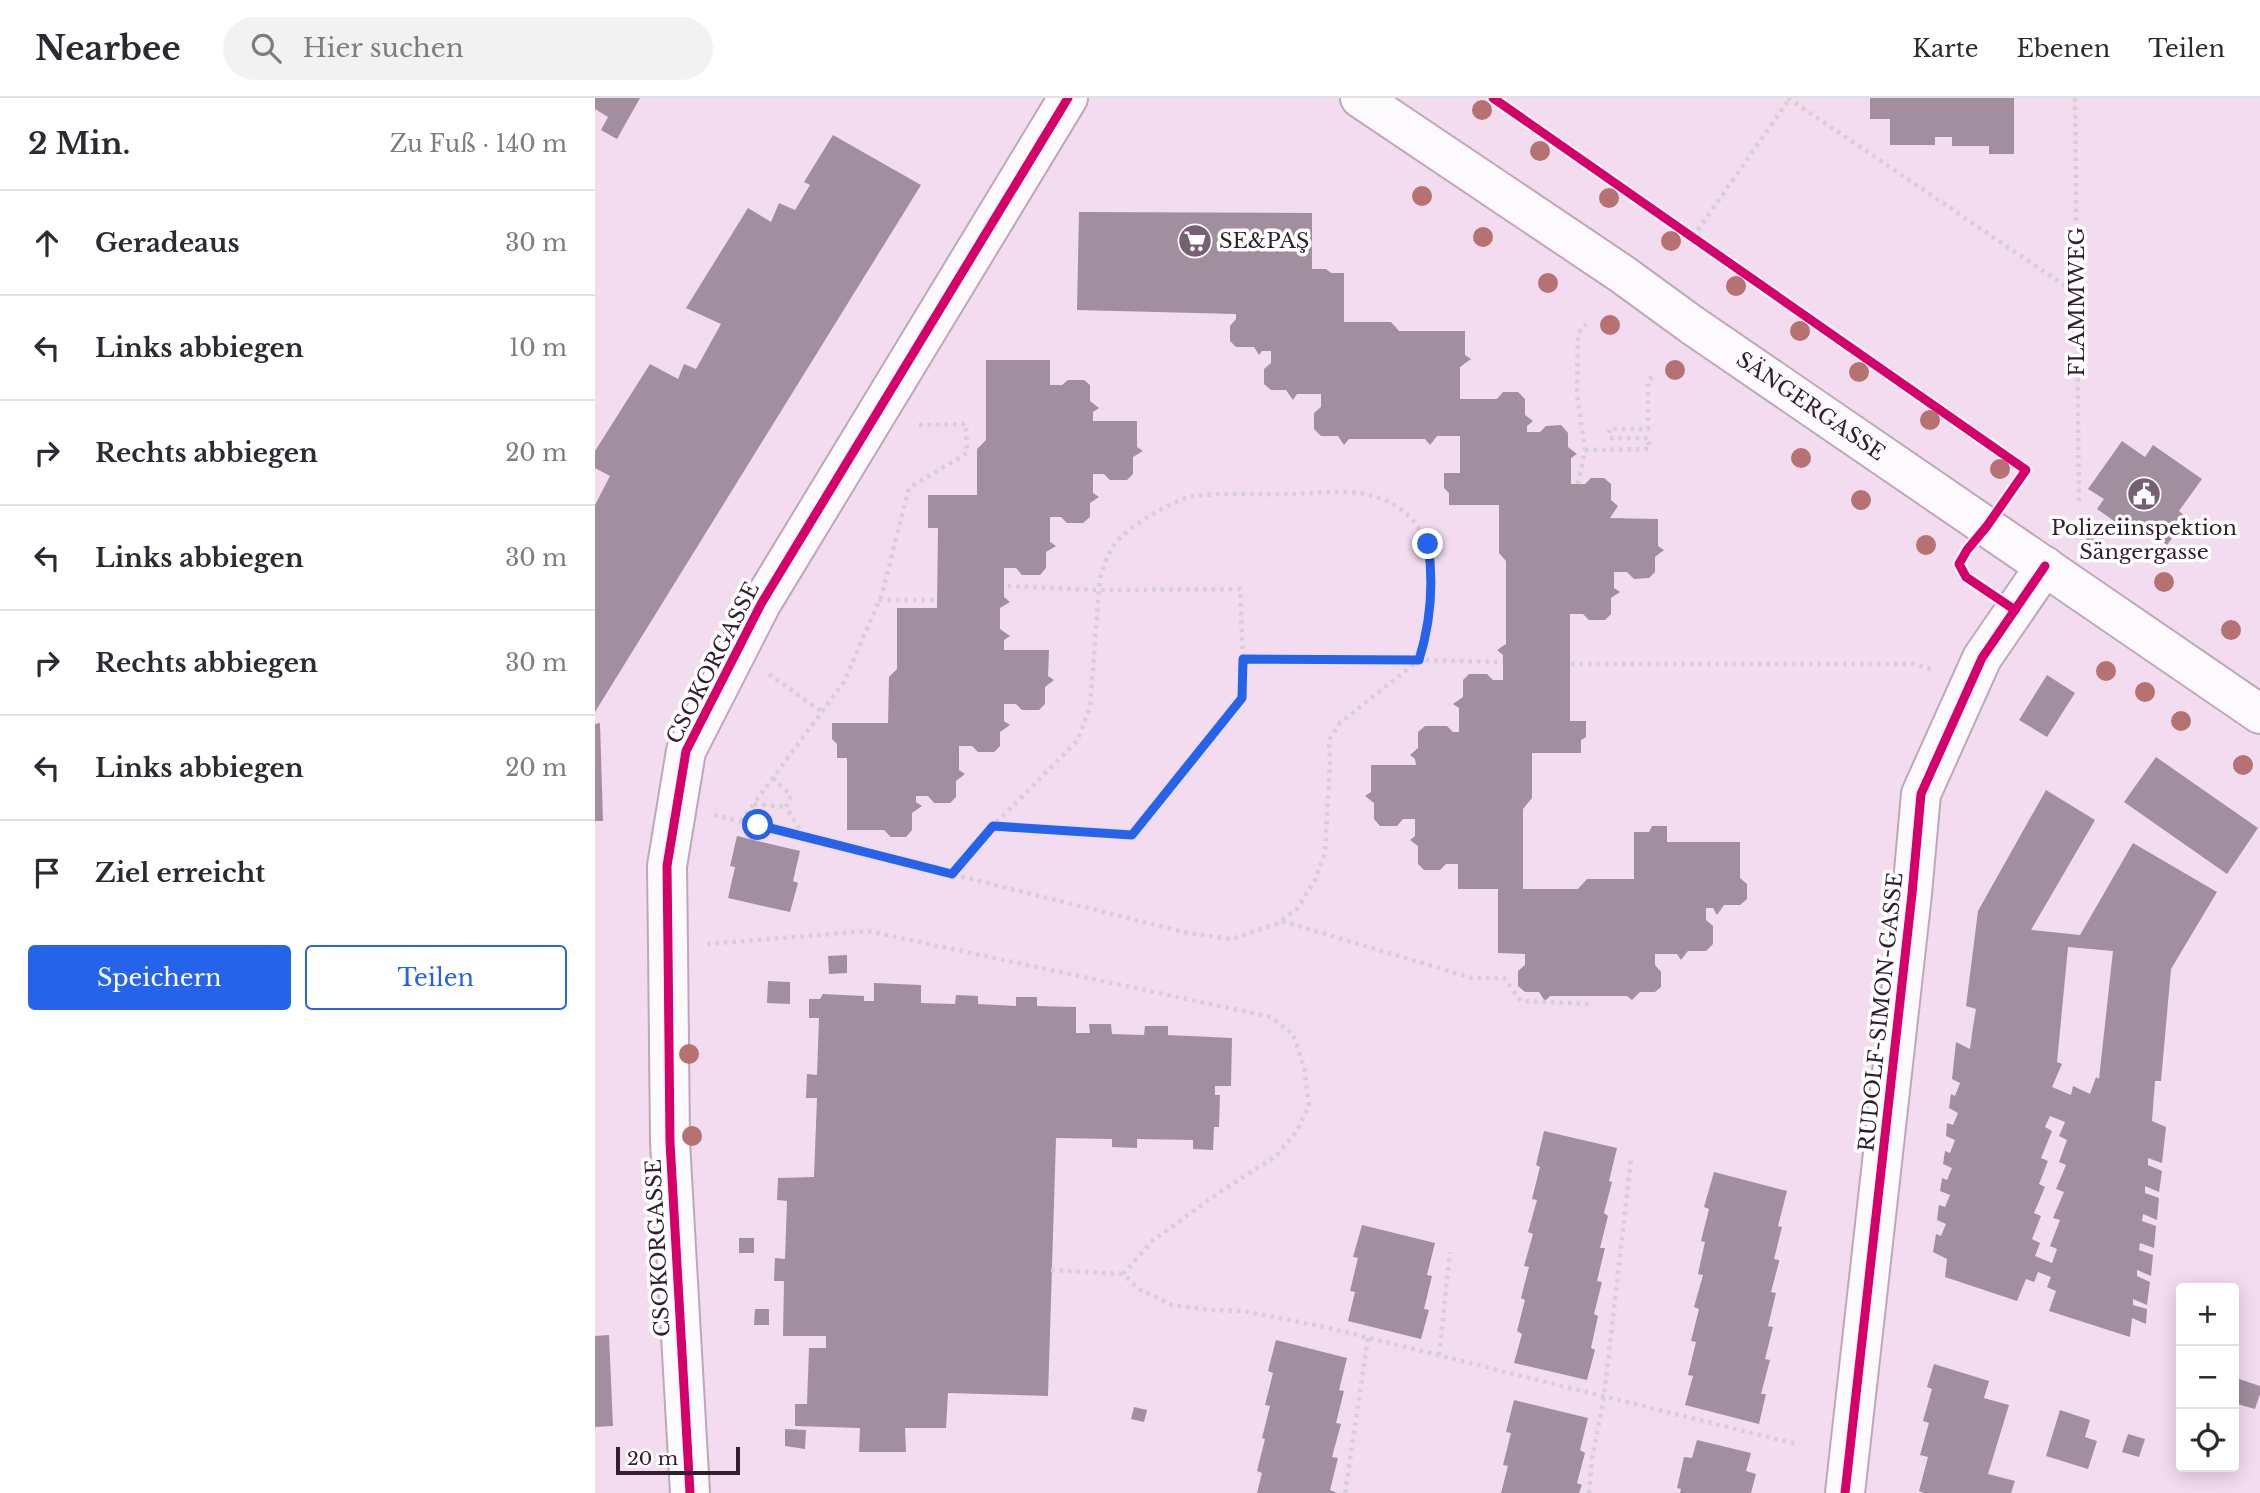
<!DOCTYPE html>
<html lang="de">
<meta charset="utf-8">
<style>
:root{--surface:#fff;--page:#f2f2f3;--text:#2b2b33;--muted:#7c7c81;--line:#e1e1e2;--accent:#2563eb}
body{margin:0;font-family:"Libre Baskerville",serif;background:var(--page);color:var(--text)}
.controls{position:absolute;right:21px;bottom:21px;display:grid;overflow:hidden;border-radius:7px;box-shadow:0 4px 18px #0003}
.controls button{width:63px;height:63px;display:grid;place-items:center;padding:0;border:0;border-bottom:2px solid var(--line);background:var(--surface);color:var(--text);font:35px sans-serif}
.scale{position:absolute;left:21px;bottom:18px;width:124px;box-sizing:border-box;padding-left:7px;border:4px solid #321e2f;border-top:0;font-size:19px;line-height:24px;white-space:nowrap;color:#321e2f;-webkit-text-stroke:5px #fff;paint-order:stroke}
.stop{position:absolute;width:21px;height:21px;margin:-16px;border:5px solid #2563eb;border-radius:50%;background:#fff}
.stop.end{background:#2563eb;border-color:#fff;box-shadow:0 2px 7px #0008}
.list{margin:0;padding:0;list-style:none}
h2{display:flex;justify-content:space-between;align-items:center;height:91px;margin:0;padding:0 28px;font-size:30px}
h2 small{font-size:23px;font-weight:400;color:var(--muted)}
.list li{display:grid;grid-template-columns:46px 1fr auto;gap:21px;align-items:center;box-sizing:border-box;height:105px;padding:0 28px;border-top:2px solid var(--line)}
.list b{display:block;font-size:26px;white-space:nowrap}
.list em{font-size:23px;font-style:normal;color:var(--muted)}
.actions{display:flex;gap:14px;padding:21px 28px}
.actions a{flex:1;padding:16px 0;border:2px solid var(--accent);border-radius:7px;text-align:center;font-size:24px;color:var(--accent)}
.actions .main{background:var(--accent);color:#fff}
.icon{flex:none;width:38px;height:38px;fill:none;stroke:currentColor;stroke-width:2;stroke-linecap:round;stroke-linejoin:round}
.map{position:relative;flex:none;width:1665px;height:1395px;overflow:hidden}
header{display:flex;align-items:center;gap:42px;box-sizing:border-box;height:98px;padding:0 35px;background:var(--surface);border-bottom:2px solid var(--line)}
header strong{font-size:33px}
nav{display:flex;gap:38px;margin-inline-start:auto;font-size:24px}
.search{width:490px;height:63px;background:var(--page);display:flex;align-items:center;gap:18px;box-sizing:border-box;padding:0 24px;border-radius:38px;color:var(--muted);font-size:26px}
main{display:flex}
aside{flex:1;background:var(--surface)}
.map>svg:first-child{display:block}
</style>
<header>
<strong>Nearbee</strong>
<div class="search"><svg class="icon" aria-label="search" viewBox="0 0 24 24"><circle cx="10" cy="10" r="6"/><path d="M15 15l6 6"/></svg>Hier suchen</div>
<nav><a>Karte</a><a>Ebenen</a><a>Teilen</a></nav>
</header>
<main>
<aside>
<h2>2 Min.<small>Zu Fuß · 140 m</small></h2>
<ul class="list">
<li><svg class="icon" aria-label="ahead" viewBox="0 0 24 24"><path d="M12 20V5M6 11l6-6 6 6"/></svg><div><b>Geradeaus</b></div><em>30 m</em></li>
<li><svg class="icon" aria-label="left" viewBox="0 0 24 24"><path d="M17 20v-9H6M10 6l-5 5 5 5"/></svg><div><b>Links abbiegen</b></div><em>10 m</em></li>
<li><svg class="icon" aria-label="right" viewBox="0 0 24 24"><path d="M7 20v-9h11M14 6l5 5-5 5"/></svg><div><b>Rechts abbiegen</b></div><em>20 m</em></li>
<li><svg class="icon" aria-label="left" viewBox="0 0 24 24"><path d="M17 20v-9H6M10 6l-5 5 5 5"/></svg><div><b>Links abbiegen</b></div><em>30 m</em></li>
<li><svg class="icon" aria-label="right" viewBox="0 0 24 24"><path d="M7 20v-9h11M14 6l5 5-5 5"/></svg><div><b>Rechts abbiegen</b></div><em>30 m</em></li>
<li><svg class="icon" aria-label="left" viewBox="0 0 24 24"><path d="M17 20v-9H6M10 6l-5 5 5 5"/></svg><div><b>Links abbiegen</b></div><em>20 m</em></li>
<li><svg class="icon" aria-label="arrive" viewBox="0 0 24 24"><path d="M6 21V4h12l-3 4 3 4H6"/></svg><div><b>Ziel erreicht</b></div></li>
</ul>
<div class="actions"><a class="main">Speichern</a><a>Teilen</a></div>
</aside>
<div class="map">
<svg width="1665" height="1395" viewBox="0 0 1665 1395">
<rect width="100%" height="100%" fill="#f4dcf0"/>
<!-- building -->
<g fill="#a18e9e" fill-rule="evenodd">
<path d="M 0,0 L 45,0 L 22,41 L 6,32 L 13,19 L 0,11 Z"/>
<path d="M 1275,0 L 1419,0 L 1419,56 L 1394,56 L 1394,48 L 1357,48 L 1357,39 L 1340,39 L 1340,47 L 1295,47 L 1295,21 L 1275,21 Z"/>
<path d="M 238,37 L 326,87 L 0,614 L 0,407 L 15,378 L 0,370 L 0,353 L 55,266 L 83,281 L 89,266 L 101,271 L 126,226 L 91,210 L 153,110 L 176,124 L 184,105 L 200,112 L 215,87 L 209,84 Z"/>
<path d="M 484,114 L 717,115 L 717,171 L 731,171 L 736,175 L 749,175 L 749,224 L 796,224 L 804,233 L 870,233 L 870,257 L 876,261 L 865,269 L 865,301 L 902,301 L 908,294 L 923,294 L 930,301 L 930,317 L 938,323 L 932,328 L 932,334 L 945,334 L 951,328 L 966,327 L 973,335 L 973,349 L 982,356 L 976,360 L 976,386 L 990,386 L 996,380 L 1009,380 L 1016,386 L 1016,402 L 1023,408 L 1015,420 L 1063,421 L 1063,448 L 1069,452 L 1060,459 L 1060,474 L 1054,480 L 1039,481 L 1032,474 L 1019,474 L 1019,490 L 1025,494 L 1016,500 L 1016,516 L 1010,522 L 994,522 L 988,516 L 975,516 L 975,623 L 991,623 L 991,639 L 986,642 L 986,655 L 937,655 L 937,700 L 928,711 L 928,791 L 983,791 L 992,781 L 1039,781 L 1039,734 L 1054,734 L 1057,728 L 1072,728 L 1072,744 L 1145,744 L 1145,780 L 1152,786 L 1152,801 L 1145,807 L 1129,807 L 1122,817 L 1118,810 L 1111,810 L 1111,822 L 1118,828 L 1118,846 L 1111,853 L 1093,853 L 1086,862 L 1082,856 L 1060,856 L 1060,867 L 1066,874 L 1066,889 L 1060,894 L 1045,894 L 1037,902 L 1032,898 L 955,898 L 950,903 L 944,894 L 930,894 L 923,888 L 923,873 L 930,867 L 930,856 L 903,855 L 903,791 L 863,791 L 863,766 L 851,766 L 845,772 L 829,772 L 823,766 L 823,748 L 815,742 L 820,738 L 820,721 L 808,721 L 802,728 L 785,728 L 779,721 L 779,705 L 770,698 L 776,694 L 776,667 L 821,667 L 820,661 L 815,657 L 823,650 L 823,634 L 830,628 L 852,628 L 858,634 L 864,634 L 864,610 L 858,606 L 868,599 L 868,582 L 874,576 L 892,576 L 898,582 L 908,582 L 908,557 L 902,552 L 911,546 L 911,463 L 904,455 L 904,407 L 854,407 L 854,395 L 849,390 L 849,375 L 865,375 L 865,338 L 842,338 L 835,347 L 830,341 L 754,341 L 749,347 L 743,338 L 726,338 L 719,331 L 719,315 L 726,309 L 726,296 L 702,296 L 698,302 L 691,292 L 676,292 L 669,286 L 669,271 L 676,265 L 676,253 L 667,253 L 664,257 L 659,249 L 641,249 L 635,243 L 635,228 L 641,221 L 641,216 L 482,212 Z"/>
<path d="M 391,262 L 455,262 L 455,287 L 467,287 L 473,282 L 489,282 L 495,287 L 495,303 L 504,310 L 498,314 L 498,323 L 542,323 L 542,349 L 548,353 L 538,359 L 538,376 L 532,382 L 515,382 L 509,376 L 498,376 L 498,395 L 504,399 L 495,405 L 495,419 L 488,425 L 472,425 L 466,419 L 455,419 L 455,444 L 461,448 L 451,454 L 451,470 L 445,477 L 427,477 L 421,470 L 409,470 L 409,499 L 415,504 L 405,510 L 405,531 L 415,538 L 409,542 L 409,552 L 454,552 L 453,578 L 459,582 L 450,589 L 450,606 L 444,612 L 427,612 L 421,606 L 409,606 L 409,623 L 415,627 L 405,634 L 405,648 L 399,654 L 383,654 L 377,648 L 364,648 L 364,672 L 370,676 L 361,683 L 361,699 L 355,705 L 339,705 L 333,698 L 321,698 L 321,704 L 327,708 L 317,715 L 317,732 L 311,739 L 296,739 L 289,732 L 252,732 L 252,660 L 242,660 L 242,646 L 237,641 L 237,625 L 293,625 L 294,579 L 302,571 L 302,510 L 342,510 L 343,430 L 333,430 L 333,397 L 382,397 L 382,351 L 391,342 Z"/>
<path d="M 1527,343 L 1550,359 L 1558,347 L 1607,381 L 1584,413 L 1592,420 L 1572,447 L 1550,431 L 1543,440 L 1502,411 L 1509,401 L 1493,391 Z"/>
<path d="M 1452,577 L 1480,595 L 1452,639 L 1424,622 Z"/>
<path d="M 5,625 L 8,723 L 0,723 L 0,626 Z"/>
<path d="M 1561,659 L 1663,730 L 1632,776 L 1529,704 Z"/>
<path d="M 1451,692 L 1500,722 L 1436,832 L 1485,837 L 1538,745 L 1622,794 L 1576,871 L 1566,983 L 1560,983 L 1557,1023 L 1571,1029 L 1567,1065 L 1553,1060 L 1553,1067 L 1567,1073 L 1564,1094 L 1550,1088 L 1550,1095 L 1564,1100 L 1562,1122 L 1548,1116 L 1547,1123 L 1561,1128 L 1559,1150 L 1545,1145 L 1544,1152 L 1558,1157 L 1556,1178 L 1542,1172 L 1542,1178 L 1555,1184 L 1552,1207 L 1538,1201 L 1538,1207 L 1552,1211 L 1551,1226 L 1537,1220 L 1535,1239 L 1454,1213 L 1461,1193 L 1452,1189 L 1456,1179 L 1443,1174 L 1439,1184 L 1431,1181 L 1422,1203 L 1350,1179 L 1352,1161 L 1338,1154 L 1341,1136 L 1346,1138 L 1351,1126 L 1342,1122 L 1344,1107 L 1350,1109 L 1355,1097 L 1345,1093 L 1347,1080 L 1352,1082 L 1357,1070 L 1348,1066 L 1350,1053 L 1355,1055 L 1360,1042 L 1351,1038 L 1352,1025 L 1358,1027 L 1363,1015 L 1354,1010 L 1356,996 L 1360,998 L 1365,985 L 1357,981 L 1361,944 L 1375,951 L 1378,929 L 1381,911 L 1371,908 L 1383,813 ZM 1473,849 L 1518,853 L 1504,981 L 1501,979 L 1495,996 L 1478,988 L 1476,997 L 1457,989 L 1467,966 L 1462,964 ZM 1455,1018 L 1470,1024 L 1464,1038 L 1472,1042 L 1464,1064 L 1471,1067 L 1461,1091 L 1469,1094 L 1458,1120 L 1465,1122 L 1455,1148 L 1462,1151 L 1457,1165 L 1440,1158 L 1445,1145 L 1437,1141 L 1446,1118 L 1439,1115 L 1450,1089 L 1444,1086 L 1453,1063 L 1446,1060 L 1457,1033 L 1450,1029 Z"/>
<path d="M 142,738 L 205,753 L 198,783 L 203,785 L 195,814 L 133,800 L 140,769 L 135,768 Z"/>
<path d="M 252,857 L 252,875 L 234,876 L 233,858 Z"/>
<path d="M 173,883 L 195,884 L 195,906 L 172,905 Z"/>
<path d="M 279,885 L 326,887 L 326,905 L 360,906 L 361,897 L 383,898 L 383,906 L 421,908 L 421,899 L 442,899 L 442,908 L 481,909 L 481,935 L 495,935 L 494,926 L 516,926 L 517,936 L 549,937 L 550,928 L 573,928 L 573,937 L 637,940 L 636,988 L 620,988 L 620,997 L 625,997 L 624,1029 L 619,1029 L 618,1052 L 598,1051 L 598,1042 L 542,1041 L 542,1050 L 517,1049 L 517,1041 L 461,1040 L 453,1298 L 353,1295 L 351,1330 L 310,1330 L 311,1354 L 264,1354 L 265,1330 L 200,1328 L 200,1306 L 212,1306 L 214,1250 L 231,1250 L 231,1238 L 188,1238 L 189,1183 L 179,1183 L 180,1160 L 190,1161 L 192,1103 L 182,1102 L 183,1080 L 219,1079 L 222,1000 L 211,1000 L 212,976 L 222,977 L 224,920 L 214,920 L 214,901 L 225,901 L 228,896 L 269,898 L 269,903 L 279,903 Z"/>
<path d="M 949,1033 L 1022,1050 L 1014,1083 L 1017,1084 L 1009,1115 L 1013,1118 L 1005,1150 L 1010,1150 L 1002,1183 L 1007,1184 L 999,1216 L 1003,1218 L 996,1250 L 1000,1252 L 992,1282 L 919,1265 L 927,1236 L 922,1233 L 930,1202 L 926,1200 L 934,1169 L 929,1168 L 938,1136 L 933,1134 L 942,1102 L 937,1101 L 945,1069 L 941,1067 Z"/>
<path d="M 1119,1074 L 1192,1093 L 1183,1128 L 1187,1129 L 1179,1161 L 1184,1162 L 1184,1164 L 1176,1194 L 1181,1195 L 1173,1228 L 1178,1229 L 1170,1261 L 1175,1262 L 1166,1296 L 1171,1296 L 1164,1326 L 1090,1307 L 1098,1278 L 1093,1277 L 1101,1244 L 1096,1243 L 1104,1211 L 1099,1209 L 1108,1177 L 1103,1176 L 1110,1144 L 1106,1143 L 1114,1111 L 1109,1109 Z"/>
<path d="M 767,1127 L 840,1145 L 832,1177 L 837,1178 L 829,1211 L 834,1212 L 826,1241 L 753,1223 L 760,1194 L 755,1193 L 763,1160 L 758,1159 Z"/>
<rect x="144" y="1140" width="15" height="15"/>
<path d="M 160,1211 L 174,1211 L 174,1227 L 159,1227 Z"/>
<path d="M 14,1237 L 18,1328 L 0,1329 L 0,1238 Z"/>
<path d="M 681,1242 L 752,1260 L 744,1292 L 749,1293 L 741,1325 L 746,1326 L 737,1359 L 743,1360 L 735,1392 L 742,1395 L 662,1395 L 667,1375 L 662,1373 L 670,1341 L 667,1340 L 675,1308 L 670,1307 L 678,1275 L 673,1273 Z"/>
<path d="M 1339,1266 L 1394,1283 L 1389,1300 L 1414,1307 L 1393,1376 L 1420,1383 L 1416,1395 L 1329,1395 L 1324,1393 L 1333,1359 L 1325,1357 L 1334,1325 L 1328,1323 L 1337,1291 L 1332,1289 Z"/>
<path d="M 1644,1281 L 1665,1288 L 1665,1296 L 1660,1311 L 1639,1305 L 1639,1297 Z"/>
<path d="M 919,1302 L 993,1320 L 985,1352 L 990,1355 L 982,1385 L 987,1387 L 984,1395 L 906,1395 L 913,1368 L 908,1367 L 916,1335 L 911,1334 Z"/>
<path d="M 539,1309 L 552,1312 L 549,1324 L 536,1321 Z"/>
<path d="M 1465,1312 L 1495,1322 L 1490,1339 L 1502,1343 L 1493,1371 L 1451,1358 Z"/>
<path d="M 190,1331 L 211,1332 L 210,1351 L 190,1348 Z"/>
<path d="M 1533,1336 L 1550,1341 L 1544,1359 L 1527,1354 Z"/>
<path d="M 1102,1342 L 1156,1355 L 1151,1373 L 1161,1376 L 1156,1395 L 1085,1395 L 1086,1391 L 1082,1390 L 1089,1359 L 1097,1360 Z"/>
</g>
<g fill="none" stroke-linecap="round" stroke-linejoin="round">
<!-- street casing -->
<g stroke="#bca8b9" stroke-width="42">
<g id="street">
<path d="M 95,1395 L 75,1044 L 73,849 L 72,768 L 91,653 L 166,506 L 473,0"/>
<path d="M 1250,1395 L 1317,796 L 1326,696 L 1387,560 L 1450,468"/>
</g>
</g>
<!-- secondary casing -->
<g stroke="#bca8b9" stroke-width="42">
<g id="secondary">
<path id="s1" d="M 765,0 L 1027,176 L 1097,227 L 1665,616"/>
</g>
</g>
<!-- path -->
<g stroke="#d6cfd5" stroke-width="4.5" stroke-dasharray="3.5 5" stroke-linecap="butt">
<path d="M 1193,0 L 1482,196"/>
<path d="M 1480,0 L 1484,408"/>
<path d="M 1098,139 L 1195,0"/>
<path d="M 990,352 L 1054,351 L 1054,340 L 1015,340 L 1014,331 L 1053,331 L 1053,283 L 1059,276"/>
<path d="M 983,386 L 990,352 L 982,296 L 983,236 L 991,226"/>
<path d="M 284,502 L 342,502"/>
<path d="M 976,566 L 1319,566 L 1338,572"/>
<path d="M 174,576 L 227,614"/>
<path d="M 178,680 L 196,698 L 191,709 L 209,739"/>
<path d="M 159,706 L 191,709"/>
<path d="M 119,717 L 593,835 L 637,841 L 681,826 L 702,811 L 720,782 L 730,755 L 735,664 L 734,642 L 745,625 L 824,562 L 908,564"/>
<path d="M 146,723 L 249,584 L 287,496 L 314,390 L 372,355 L 371,326 L 321,327"/>
<path d="M 399,728 L 537,737 L 647,600 L 648,561"/>
<path d="M 357,776 L 398,728 L 482,643 L 495,609 L 504,492 C 504,478 511,459 519,447 C 532,429 578,401 600,398 C 629,394 665,397 695,396 C 717,396 743,392 764,395 C 852,408 843,497 824,562 L 648,561 L 645,491 L 504,492 L 409,488"/>
<path d="M 687,823 L 877,880 L 909,880 L 926,903 L 998,906"/>
<path d="M 112,846 L 273,833 L 676,919 L 698,936 L 709,969 L 714,1007 L 702,1033 L 681,1058 L 625,1094 L 557,1143 L 528,1176 L 544,1191 L 577,1207 L 616,1212 L 649,1213 L 734,1230 L 1201,1346"/>
<path d="M 456,1172 L 528,1176"/>
<path d="M 844,1257 L 855,1154"/>
<path d="M 750,1395 L 773,1240"/>
<path d="M 994,1395 L 997,1361 L 1009,1298 L 1036,1061"/>
</g>
<!-- street -->
<use href="#street" stroke="#fdfafd" stroke-width="38"/>
<!-- secondary -->
<use href="#secondary" stroke="#fdfafd" stroke-width="38"/>
<!-- cycleway casing -->
<g stroke="#fff" stroke-width="13">
<g id="cycleway">
<path d="M 898,0 L 1431,372 L 1392,428 L 1372,452 L 1364,466 L 1371,479 L 1420,512"/>
<path d="M 95,1395 L 75,1044 L 73,849 L 72,768 L 91,653 L 166,506 L 473,0"/>
<path d="M 1250,1395 L 1317,796 L 1326,696 L 1387,560 L 1450,468"/>
</g>
</g>
<!-- cycleway -->
<use href="#cycleway" stroke="#d6006c" stroke-width="9"/>
</g>
<!-- trees -->
<g fill="#b57270">
<circle cx="887" cy="12" r="10"/>
<circle cx="945" cy="53" r="10"/>
<circle cx="827" cy="98" r="10"/>
<circle cx="1014" cy="100" r="10"/>
<circle cx="888" cy="139" r="10"/>
<circle cx="1076" cy="143" r="10"/>
<circle cx="953" cy="185" r="10"/>
<circle cx="1141" cy="188" r="10"/>
<circle cx="1015" cy="227" r="10"/>
<circle cx="1205" cy="233" r="10"/>
<circle cx="1080" cy="272" r="10"/>
<circle cx="1264" cy="274" r="10"/>
<circle cx="1335" cy="322" r="10"/>
<circle cx="1206" cy="360" r="10"/>
<circle cx="1405" cy="371" r="10"/>
<circle cx="1266" cy="402" r="10"/>
<circle cx="1499" cy="436" r="10"/>
<circle cx="1331" cy="447" r="10"/>
<circle cx="1569" cy="484" r="10"/>
<circle cx="1636" cy="532" r="10"/>
<circle cx="1511" cy="573" r="10"/>
<circle cx="1550" cy="594" r="10"/>
<circle cx="1586" cy="623" r="10"/>
<circle cx="1648" cy="667" r="10"/>
<circle cx="94" cy="956" r="10"/>
<circle cx="97" cy="1038" r="10"/>
</g>
<g fill="none" stroke-linecap="round" stroke-linejoin="round">
<!-- route -->
<path stroke="#2563eb" stroke-width="9" d="M 163,727 L 357,776 L 398,728 L 537,737 L 647,600 L 648,561 L 824,562 C 836,523 839,486 833,446"/>
</g>
<!-- icons -->
<defs>
<g id="supermarket-disc" transform="scale(1.75)"><circle r="9.5" fill="#766073" stroke="#fff"/><path d="M-6-5.5h2.5l.6 2H6L4.5 2H-2.5L-4.4-4H-6ZM-1.5 3.2a1.3 1.3 0 1 0 .1 0ZM3 3.2a1.3 1.3 0 1 0 .1 0Z" fill="#fff"/></g>
<g id="civic-disc" transform="scale(1.75)"><circle r="9.5" fill="#766073" stroke="#fff"/><path d="M-.6-6.5H3V-4.5H.6V-3L4-1V1h2V6H-6V1h2V-1L-.6-3ZM-1.2 2.5V6h2.4V2.5Z" fill="#fff"/></g>
</defs>
<g fill-rule="evenodd">
<use href="#supermarket-disc" x="600" y="143"/>
<use href="#civic-disc" x="1549" y="396"/>
</g>
<g text-anchor="middle" dominant-baseline="central" stroke-width="7" stroke-linejoin="round" paint-order="stroke">
<!-- poi labels -->
<g font-size="21" fill="#321e2f" stroke="#fff" text-anchor="start">
<text x="624" y="143">SE&amp;PAŞ</text>
<text x="1549" y="430" text-anchor="middle">Polizeiinspektion<tspan x="1549" dy="24">Sängergasse</tspan></text>
</g>
<!-- street labels -->
<g font-size="21" fill="#321e2f" stroke="#fff">
<text transform="translate(1482 204) rotate(-90)">FLAMMWEG</text>
<text stroke="none"><textPath href="#s1" startOffset="546">SÄNGERGASSE</textPath></text>
<text transform="translate(118 565) rotate(-63)">CSOKORGASSE</text>
<text transform="translate(1286 914) rotate(-84)">RUDOLF-SIMON-GASSE</text>
<text transform="translate(63 1150) rotate(-93)">CSOKORGASSE</text>
</g>
</g>
</svg>
<div class="controls">
<button>+</button>
<button>−</button>
<button><svg class="icon" aria-label="locate" viewBox="0 0 24 24"><circle cx="12" cy="12" r="6"/><path d="M12 2v4M12 18v4M2 12h4M18 12h4"/></svg></button>
</div>
<div class="scale">20 m</div>
<div class="stop" style="left:163px;top:727px"></div>
<div class="stop end" style="left:833px;top:446px"></div>
</div>
</main>
